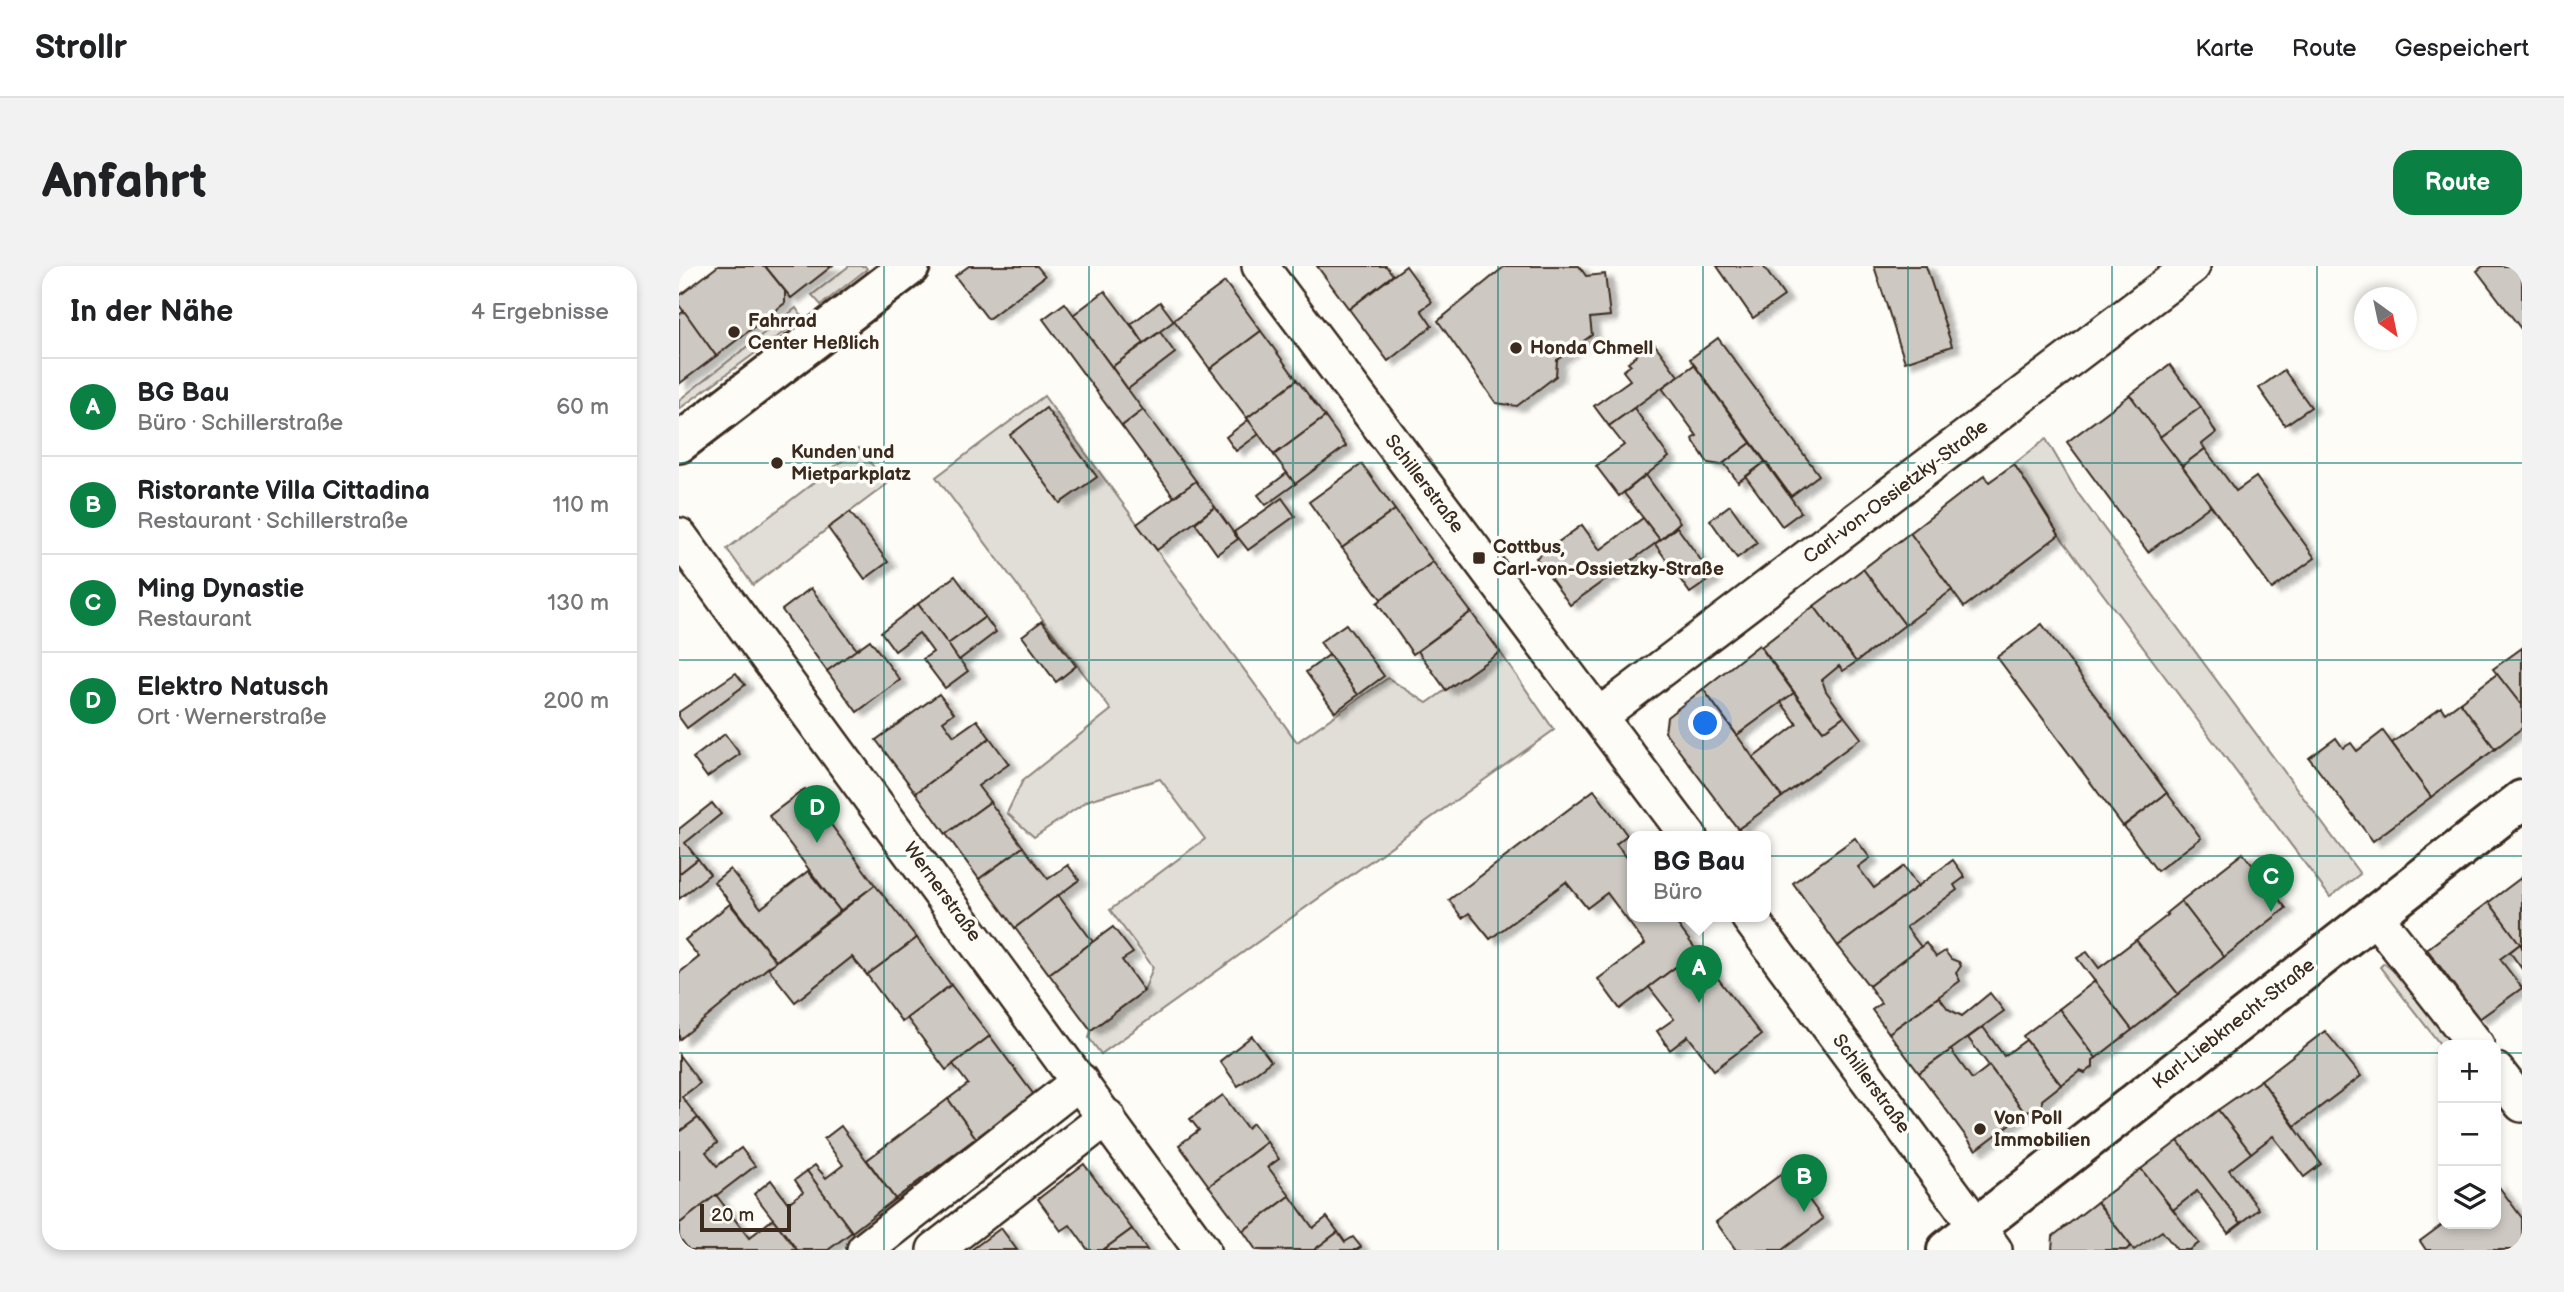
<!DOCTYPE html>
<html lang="de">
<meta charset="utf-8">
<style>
:root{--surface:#fff;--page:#f2f2f2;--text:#202124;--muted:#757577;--line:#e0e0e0;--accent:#0b8043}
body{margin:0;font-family:"Balsamiq Sans",sans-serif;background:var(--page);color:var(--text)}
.controls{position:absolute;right:21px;bottom:21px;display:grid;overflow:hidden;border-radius:14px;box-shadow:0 4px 10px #0003}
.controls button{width:63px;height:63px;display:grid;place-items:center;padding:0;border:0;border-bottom:2px solid var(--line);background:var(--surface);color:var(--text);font:35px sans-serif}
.compass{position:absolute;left:1675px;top:21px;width:63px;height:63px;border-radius:50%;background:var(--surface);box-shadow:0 4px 10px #0003;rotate:147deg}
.scale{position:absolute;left:21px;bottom:18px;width:91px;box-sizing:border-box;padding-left:7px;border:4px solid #3b2a1e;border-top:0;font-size:19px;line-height:24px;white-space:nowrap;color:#3b2a1e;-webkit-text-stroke:5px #fdfcf7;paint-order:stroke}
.you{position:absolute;left:1027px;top:458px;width:24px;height:24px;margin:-18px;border:5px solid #fff;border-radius:50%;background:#1a73e8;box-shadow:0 0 0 10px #1a73e833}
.badge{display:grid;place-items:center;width:46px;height:46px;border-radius:50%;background:var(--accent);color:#fff;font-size:23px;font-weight:700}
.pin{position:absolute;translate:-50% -58px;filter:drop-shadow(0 2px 4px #0008)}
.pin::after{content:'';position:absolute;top:37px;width:24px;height:21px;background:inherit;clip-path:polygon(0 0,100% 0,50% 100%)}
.popup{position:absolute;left:948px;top:565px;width:144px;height:91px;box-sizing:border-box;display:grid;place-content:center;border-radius:14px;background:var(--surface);filter:drop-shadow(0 2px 5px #0005);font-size:23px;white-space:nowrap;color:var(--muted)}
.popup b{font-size:26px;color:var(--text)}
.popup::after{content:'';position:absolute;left:50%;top:100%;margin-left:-14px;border:14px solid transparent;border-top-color:var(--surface)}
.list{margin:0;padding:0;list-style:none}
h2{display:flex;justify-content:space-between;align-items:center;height:91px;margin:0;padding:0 28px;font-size:30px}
h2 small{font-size:23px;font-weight:400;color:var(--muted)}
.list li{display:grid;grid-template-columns:46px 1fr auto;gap:21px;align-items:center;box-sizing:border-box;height:98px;padding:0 28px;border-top:2px solid var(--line)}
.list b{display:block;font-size:26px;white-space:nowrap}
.list p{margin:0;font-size:23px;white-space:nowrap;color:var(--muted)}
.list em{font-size:23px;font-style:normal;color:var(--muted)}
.icon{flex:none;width:38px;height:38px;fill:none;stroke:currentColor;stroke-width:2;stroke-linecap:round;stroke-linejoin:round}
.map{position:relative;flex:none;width:1843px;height:984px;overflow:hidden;border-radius:21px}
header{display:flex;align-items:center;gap:42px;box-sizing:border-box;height:98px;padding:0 35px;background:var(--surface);border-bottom:2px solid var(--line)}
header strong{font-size:33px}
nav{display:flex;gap:38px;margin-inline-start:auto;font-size:24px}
.intro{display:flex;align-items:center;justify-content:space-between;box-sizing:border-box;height:168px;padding:0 42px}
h1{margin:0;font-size:49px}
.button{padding:18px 32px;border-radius:21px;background:var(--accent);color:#fff;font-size:24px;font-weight:700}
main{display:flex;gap:42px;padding:0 42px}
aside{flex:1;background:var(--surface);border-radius:21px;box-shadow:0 4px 10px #0003}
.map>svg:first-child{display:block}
</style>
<header>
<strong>Strollr</strong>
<nav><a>Karte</a><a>Route</a><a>Gespeichert</a></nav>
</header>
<div class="intro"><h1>Anfahrt</h1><a class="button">Route</a></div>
<main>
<aside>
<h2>In der Nähe<small>4 Ergebnisse</small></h2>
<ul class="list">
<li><span class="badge">A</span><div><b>BG Bau</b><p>Büro · Schillerstraße</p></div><em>60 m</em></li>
<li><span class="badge">B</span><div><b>Ristorante Villa Cittadina</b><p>Restaurant · Schillerstraße</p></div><em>110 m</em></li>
<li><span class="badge">C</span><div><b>Ming Dynastie</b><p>Restaurant</p></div><em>130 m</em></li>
<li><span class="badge">D</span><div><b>Elektro Natusch</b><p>Ort · Wernerstraße</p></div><em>200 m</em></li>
</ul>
</aside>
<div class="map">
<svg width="1843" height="984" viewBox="0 0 1843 984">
<defs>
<filter id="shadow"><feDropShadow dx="8" dy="4.5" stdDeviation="2" flood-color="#0004"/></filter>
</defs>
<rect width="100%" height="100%" fill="#fdfcf7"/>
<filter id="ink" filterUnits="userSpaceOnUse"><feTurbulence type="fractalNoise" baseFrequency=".0143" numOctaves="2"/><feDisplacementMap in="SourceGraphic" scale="14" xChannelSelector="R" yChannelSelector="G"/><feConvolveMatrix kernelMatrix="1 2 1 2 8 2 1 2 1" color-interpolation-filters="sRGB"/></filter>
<g filter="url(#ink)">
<!-- green -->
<g fill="#e1ded7" stroke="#8e847a" stroke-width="2">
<path d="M 170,0 L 186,0 L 188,3 L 142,39 L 133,29 Z"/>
<path d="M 117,42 L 124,52 L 0,143 L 0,134 Z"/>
<path d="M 365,130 L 618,476 L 709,412 L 748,437 L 821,386 L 875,464 L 422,788 L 410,772 L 412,764 L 465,725 L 474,701 L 431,644 L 526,573 L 481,513 L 410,534 L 355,571 L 328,547 L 344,514 L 432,444 L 257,211 Z"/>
<path d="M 1367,173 L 1398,226 L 1681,608 L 1651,631 L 1380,269 L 1335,198 Z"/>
<path d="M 180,182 L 208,218 L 74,319 L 48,283 Z"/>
<path d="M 1705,697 L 1753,738 L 1785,779 L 1764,779 L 1764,782 L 1701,701 Z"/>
</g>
<!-- building -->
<g fill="#cdc8c2" stroke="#3b2a1e" stroke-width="2" filter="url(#shadow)">
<path d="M 39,0 L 86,0 L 106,25 L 106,37 L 37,90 L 0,39 L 0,30 Z"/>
<path d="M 86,0 L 153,0 L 112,32 Z"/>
<path d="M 290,0 L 358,0 L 366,10 L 309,53 L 276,10 Z"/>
<path d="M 638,0 L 707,0 L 714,9 L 670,43 Z"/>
<path d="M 727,0 L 753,36 L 742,44 L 753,60 L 709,95 L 670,43 Z"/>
<path d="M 826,0 L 900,0 L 907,10 L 926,8 L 931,50 L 911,52 L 913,69 L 878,94 L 877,110 L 838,140 L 817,137 L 759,55 Z"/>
<path d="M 1038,0 L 1084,0 L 1105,30 L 1074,52 Z"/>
<path d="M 1195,0 L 1247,0 L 1273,80 L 1226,96 Z"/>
<path d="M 1804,0 L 1843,0 L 1843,64 L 1798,5 Z"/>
<path d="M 546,16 L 582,65 L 531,103 L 495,54 Z"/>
<path d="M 426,25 L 465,77 L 433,101 L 394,49 Z"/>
<path d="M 481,36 L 495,55 L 465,77 L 452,58 Z"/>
<path d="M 386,37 L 464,144 L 443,160 L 364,53 Z"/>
<path d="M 5,45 L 37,90 L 0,118 L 0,49 Z"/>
<path d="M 582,65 L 618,114 L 568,152 L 531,103 Z"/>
<path d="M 481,66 L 496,87 L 449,123 L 433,101 Z"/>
<path d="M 1039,72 L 1140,209 L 1112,230 L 1011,93 Z"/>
<path d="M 974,76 L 999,110 L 930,160 L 915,140 L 951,114 L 944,105 L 952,99 L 949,96 Z"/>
<path d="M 1015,99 L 1072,177 L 1042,199 L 1029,197 L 1015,176 L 1014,172 L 1018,170 L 983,122 Z"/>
<path d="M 1491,99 L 1522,141 L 1481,171 L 1451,129 Z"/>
<path d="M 1605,104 L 1632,141 L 1606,159 L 1580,122 Z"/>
<path d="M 618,114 L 646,151 L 595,189 L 568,152 Z"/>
<path d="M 1451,129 L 1532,239 L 1469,286 L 1388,176 Z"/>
<path d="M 1522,141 L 1537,167 L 1523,178 L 1526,183 L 1503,200 L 1481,171 Z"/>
<path d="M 367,142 L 418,211 L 381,237 L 331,169 Z"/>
<path d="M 955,142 L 990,191 L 940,230 L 917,200 L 945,179 L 930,160 Z"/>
<path d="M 464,144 L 517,215 L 495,231 L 443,160 Z"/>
<path d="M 646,151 L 667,180 L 616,218 L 595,189 Z"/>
<path d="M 569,154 L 580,168 L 557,185 L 547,171 Z"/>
<path d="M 1072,177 L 1086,196 L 1059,216 L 1045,197 Z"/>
<path d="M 1526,183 L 1557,225 L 1577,211 L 1636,292 L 1593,323 L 1503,200 Z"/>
<path d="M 1086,196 L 1122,246 L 1103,260 L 1067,211 Z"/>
<path d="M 683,198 L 716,244 L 663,282 L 630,236 Z"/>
<path d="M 1335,198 L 1380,269 L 1285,341 L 1231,267 L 1306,209 L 1310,216 Z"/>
<path d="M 608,207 L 616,218 L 587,239 L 579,229 Z"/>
<path d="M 967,209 L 1001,256 L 981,274 L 945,227 Z"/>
<path d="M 517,215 L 536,241 L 478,284 L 458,258 Z"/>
<path d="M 603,232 L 616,250 L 569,284 L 555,266 Z"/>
<path d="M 1051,239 L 1078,277 L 1058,292 L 1031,254 Z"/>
<path d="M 536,241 L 559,273 L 538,288 L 516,257 Z"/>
<path d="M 716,244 L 754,296 L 702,333 L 663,282 Z"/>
<path d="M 171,246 L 209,296 L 186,313 L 149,262 Z"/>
<path d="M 964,252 L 981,274 L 891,339 L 857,292 L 903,259 L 921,284 Z"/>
<path d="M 998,261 L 1034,311 L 1011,327 L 976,278 Z"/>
<path d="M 1231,267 L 1273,324 L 1226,359 L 1184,303 Z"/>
<path d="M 754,296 L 792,346 L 734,388 L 698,337 Z"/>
<path d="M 1184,303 L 1226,359 L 1177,396 L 1135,340 Z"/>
<path d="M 276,310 L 306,351 L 269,378 L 239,338 Z"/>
<path d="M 132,322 L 178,384 L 148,405 L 103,344 Z"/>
<path d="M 239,338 L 289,405 L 266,422 L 244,393 L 254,386 L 240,367 L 216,385 L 202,366 Z"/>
<path d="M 1135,340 L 1177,396 L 1164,405 L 1160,400 L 1143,414 L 1147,425 L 1165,450 L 1144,465 L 1082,381 Z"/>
<path d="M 792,346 L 821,386 L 767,424 L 739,385 Z"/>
<path d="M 306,351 L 317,366 L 280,394 L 269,378 Z"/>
<path d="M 363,355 L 397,400 L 377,416 L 343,370 Z"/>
<path d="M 667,358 L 705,410 L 679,429 L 641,376 Z"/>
<path d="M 1363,358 L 1488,527 L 1444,560 L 1318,391 Z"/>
<path d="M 191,374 L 221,414 L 178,446 L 148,405 Z"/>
<path d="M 1080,379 L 1115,427 L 1058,469 L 1024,423 Z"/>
<path d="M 1843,382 L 1843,440 L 1814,403 Z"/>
<path d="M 650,389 L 679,429 L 656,446 L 627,406 Z"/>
<path d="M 57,407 L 66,419 L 8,462 L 0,451 L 0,446 Z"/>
<path d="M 1818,408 L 1843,440 L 1843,462 L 1816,483 L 1781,436 Z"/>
<path d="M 1024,423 L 1103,531 L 1059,563 L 986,466 L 988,451 Z"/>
<path d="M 1115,427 L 1144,465 L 1165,450 L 1182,472 L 1103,531 L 1074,492 L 1118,458 L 1102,436 Z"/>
<path d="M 260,428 L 275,447 L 264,455 L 275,470 L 298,454 L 311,472 L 237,527 L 197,474 Z"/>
<path d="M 1781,436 L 1816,483 L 1752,531 L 1713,477 L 1762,441 L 1766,447 Z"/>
<path d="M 1704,465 L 1752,531 L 1694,575 L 1630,492 L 1657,472 L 1664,482 L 1672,477 L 1678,485 Z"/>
<path d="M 46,468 L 61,488 L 28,511 L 14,492 Z"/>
<path d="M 311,472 L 330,498 L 299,520 L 311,536 L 267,568 L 237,527 Z"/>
<path d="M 126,523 L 196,619 L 161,645 L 90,550 Z"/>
<path d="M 915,524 L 948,569 L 937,578 L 954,599 L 954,651 L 993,651 L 1018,685 L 941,743 L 919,713 L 966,678 L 928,627 L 908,642 L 887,616 L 811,673 L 790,647 L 783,652 L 770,634 Z"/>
<path d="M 1488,527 L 1522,572 L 1478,605 L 1445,560 Z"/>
<path d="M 311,536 L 344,581 L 300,613 L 267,568 Z"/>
<path d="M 33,537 L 42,548 L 6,577 L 19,593 L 0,608 L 0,563 Z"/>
<path d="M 1176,572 L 1191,592 L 1179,601 L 1195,622 L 1225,600 L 1239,621 L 1159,680 L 1114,617 Z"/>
<path d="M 344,581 L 369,613 L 389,599 L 400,614 L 336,662 L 300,613 Z"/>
<path d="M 1564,587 L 1582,610 L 1589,604 L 1600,618 L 1593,624 L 1607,642 L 1545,691 L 1502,635 Z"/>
<path d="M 19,593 L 31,608 L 0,633 L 0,608 Z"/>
<path d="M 1274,594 L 1286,611 L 1275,619 L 1278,624 L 1227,661 L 1242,681 L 1190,720 L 1159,680 Z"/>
<path d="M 51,603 L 82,642 L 129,605 L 161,645 L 97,695 L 35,616 Z"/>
<path d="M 1843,611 L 1843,681 L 1810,636 Z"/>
<path d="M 196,619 L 238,672 L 188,709 L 173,691 L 116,736 L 89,702 Z"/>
<path d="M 379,629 L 414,676 L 370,708 L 336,662 Z"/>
<path d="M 1502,635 L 1545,691 L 1499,728 L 1457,674 L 1489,649 L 1487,647 Z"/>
<path d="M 1810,636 L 1841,678 L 1821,693 L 1843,722 L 1800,753 L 1748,683 Z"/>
<path d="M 51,638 L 97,695 L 0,774 L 0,707 L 20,691 L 6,674 Z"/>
<path d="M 434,661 L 454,687 L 443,694 L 465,725 L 412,764 L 370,708 Z"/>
<path d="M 238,672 L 272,719 L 223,756 L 188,709 Z"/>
<path d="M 1457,674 L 1499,728 L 1453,764 L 1398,692 L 1408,686 L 1420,702 Z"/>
<path d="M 1247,677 L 1257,691 L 1266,685 L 1272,693 L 1280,696 L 1282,700 L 1277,707 L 1281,715 L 1210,767 L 1193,744 L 1202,737 L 1190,720 Z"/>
<path d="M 1841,678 L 1843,681 L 1843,703 L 1831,686 Z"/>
<path d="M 1018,685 L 1082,769 L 1035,804 L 1009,770 L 991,784 L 978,765 L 995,753 L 970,721 Z"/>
<path d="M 1416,715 L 1453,764 L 1417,792 L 1380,743 Z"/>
<path d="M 272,719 L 311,770 L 267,804 L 228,752 Z"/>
<path d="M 1311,727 L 1325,745 L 1240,807 L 1210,767 L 1260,731 L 1269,743 L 1283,750 Z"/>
<path d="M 1380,743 L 1417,792 L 1414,794 L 1414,801 L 1406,807 L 1401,805 L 1382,819 L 1344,770 Z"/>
<path d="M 1304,761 L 1325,790 L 1347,774 L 1382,819 L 1363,834 L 1363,840 L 1356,845 L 1350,844 L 1346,847 L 1289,772 Z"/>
<path d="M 1646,765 L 1682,810 L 1616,860 L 1582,814 Z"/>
<path d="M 311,770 L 355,829 L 297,872 L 269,833 L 289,818 L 274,798 Z"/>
<path d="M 573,770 L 592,795 L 559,820 L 541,795 Z"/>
<path d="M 1272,784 L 1293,813 L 1310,800 L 1346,847 L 1297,884 L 1240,807 Z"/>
<path d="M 0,789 L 21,817 L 3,831 L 19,852 L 0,866 Z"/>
<path d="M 1582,814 L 1642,898 L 1625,911 L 1594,870 L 1572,887 L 1539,844 Z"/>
<path d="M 544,829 L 568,862 L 574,857 L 588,876 L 530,920 L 500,879 L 520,864 L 511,853 Z"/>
<path d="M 269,833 L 297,872 L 216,933 L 188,894 Z"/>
<path d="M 1539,844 L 1572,887 L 1550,904 L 1580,943 L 1562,957 L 1499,875 Z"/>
<path d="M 19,852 L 38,877 L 27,886 L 38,900 L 62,882 L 76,900 L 0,958 L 0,866 Z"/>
<path d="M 162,860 L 216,933 L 173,966 L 128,905 L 136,899 L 147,912 L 164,899 L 145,873 Z"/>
<path d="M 1499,875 L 1562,957 L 1549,967 L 1518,925 L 1494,944 L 1462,903 Z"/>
<path d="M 588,876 L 600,893 L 589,901 L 611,930 L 564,965 L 530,920 Z"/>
<path d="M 405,898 L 453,963 L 424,984 L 409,984 L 391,959 L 382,965 L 359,933 Z"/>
<path d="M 1462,903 L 1520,977 L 1511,984 L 1498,984 L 1483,965 L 1455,984 L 1418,936 Z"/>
<path d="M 1108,904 L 1144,953 L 1103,984 L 1057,984 L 1037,956 Z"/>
<path d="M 128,905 L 173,966 L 149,984 L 118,984 L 75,928 L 92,914 L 109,937 L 124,926 L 116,914 Z"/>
<path d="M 1818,918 L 1843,952 L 1843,984 L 1747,984 L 1741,975 L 1764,958 L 1817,958 Z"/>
<path d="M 37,929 L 70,972 L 94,953 L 118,984 L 10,984 L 0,971 L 0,958 Z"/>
<path d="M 611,930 L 634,962 L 648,951 L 659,966 L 635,984 L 577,984 L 564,965 Z"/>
<path d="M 1418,936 L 1452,980 L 1447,984 L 1373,984 L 1374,970 Z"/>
<path d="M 322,962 L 338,984 L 292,984 Z"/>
<path d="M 453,963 L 468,984 L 424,984 Z"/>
<path d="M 659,966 L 666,976 L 674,971 L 682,981 L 677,984 L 635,984 Z"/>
</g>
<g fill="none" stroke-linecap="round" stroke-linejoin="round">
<!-- street casing -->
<g stroke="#3b2a1e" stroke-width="40">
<g id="street">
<path d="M 581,0 L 1010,571"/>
<path d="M 0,270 L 523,984"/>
<path d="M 920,450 L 1513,0"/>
<path d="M 1695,649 L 1797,779"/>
<path d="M 1070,651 L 1315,984"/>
<path d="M 1817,805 L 1843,838"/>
<path d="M 186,984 L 401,815"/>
<path d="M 256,984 L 428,851"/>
</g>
</g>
<!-- secondary casing -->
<g stroke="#3b2a1e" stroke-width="44">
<g id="secondary">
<path d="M 0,177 L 231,0"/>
<path d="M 1268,984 L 1843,534"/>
</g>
</g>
<!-- street -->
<use href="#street" stroke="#fdfcf7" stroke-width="35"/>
<!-- secondary -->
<use href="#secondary" stroke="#fdfcf7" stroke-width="38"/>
</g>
</g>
<!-- grid -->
<path fill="none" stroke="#0f766e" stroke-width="2" stroke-opacity="0.55" d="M 205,0 L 205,984M 410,0 L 410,984M 614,0 L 614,984M 819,0 L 819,984M 1024,0 L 1024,984M 1229,0 L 1229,984M 1433,0 L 1433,984M 1638,0 L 1638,984M 0,197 L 1843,197M 0,394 L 1843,394M 0,590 L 1843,590M 0,787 L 1764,787M 1817,787 L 1843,787"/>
<!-- markers -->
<g fill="#3b2a1e" stroke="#fdfcf7" stroke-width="2.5">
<circle cx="55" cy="66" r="7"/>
<circle cx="837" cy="82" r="7"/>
<circle cx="98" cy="197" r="7"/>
<rect x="793" y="285" width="14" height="14" rx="3.5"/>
<circle cx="1301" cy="863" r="7"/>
</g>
<g text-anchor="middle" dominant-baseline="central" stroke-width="7" stroke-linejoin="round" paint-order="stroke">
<!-- poi labels -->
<g font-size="19" font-weight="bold" fill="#3b2a1e" stroke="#fdfcf7" text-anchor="start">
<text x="69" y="55">Fahrrad<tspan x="69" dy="22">Center Heßlich</tspan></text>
<text x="851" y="82">Honda Chmell</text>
<text x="112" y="186">Kunden und<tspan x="112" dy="22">Mietparkplatz</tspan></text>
<text x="814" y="281">Cottbus,<tspan x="814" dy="22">Carl-von-Ossietzky-Straße</tspan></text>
<text x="1315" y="852">Von Poll<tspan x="1315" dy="22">Immobilien</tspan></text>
</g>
<!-- street labels -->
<g font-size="19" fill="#3b2a1e" stroke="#fdfcf7">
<text transform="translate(745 218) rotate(53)">Schillerstraße</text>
<text transform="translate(1217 226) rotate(-37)">Carl-von-Ossietzky-Straße</text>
<text transform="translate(263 626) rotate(54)">Wernerstraße</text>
<text transform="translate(1555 758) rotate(-38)">Karl-Liebknecht-Straße</text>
<text transform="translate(1192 818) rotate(54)">Schillerstraße</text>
</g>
</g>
</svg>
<div class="controls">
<button>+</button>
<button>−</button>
<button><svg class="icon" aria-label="layers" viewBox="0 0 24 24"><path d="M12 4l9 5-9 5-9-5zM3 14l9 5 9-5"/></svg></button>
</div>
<svg class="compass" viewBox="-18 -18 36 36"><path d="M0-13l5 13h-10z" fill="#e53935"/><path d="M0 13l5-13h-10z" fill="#757577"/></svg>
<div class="scale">20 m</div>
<div class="you"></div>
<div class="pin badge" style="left:1020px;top:737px">A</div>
<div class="popup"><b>BG Bau</b>Büro</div>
<div class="pin badge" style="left:1125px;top:946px">B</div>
<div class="pin badge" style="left:1592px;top:646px">C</div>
<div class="pin badge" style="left:138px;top:577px">D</div>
</div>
</main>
